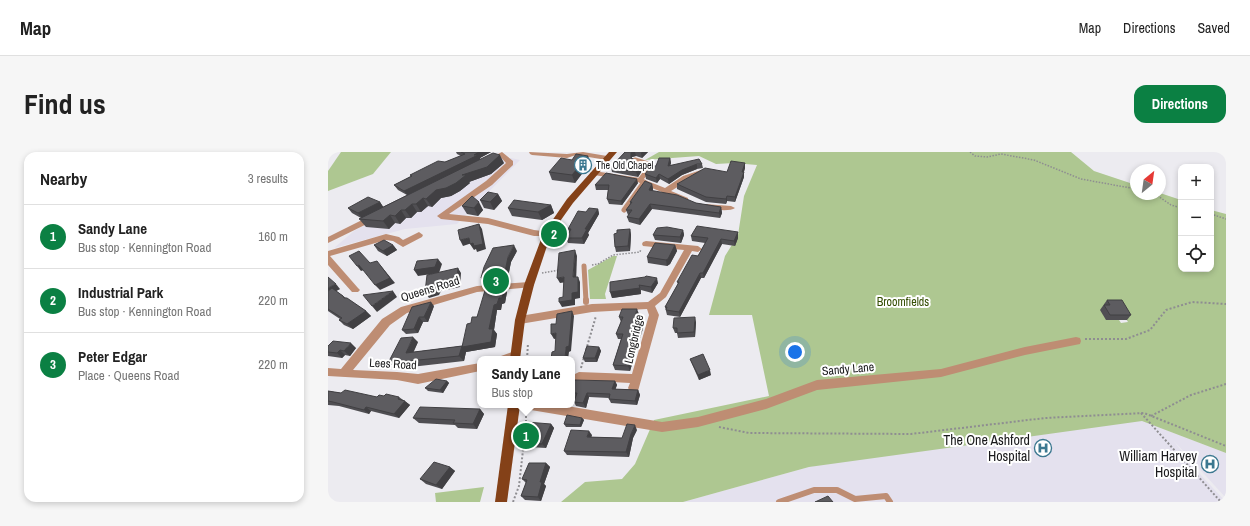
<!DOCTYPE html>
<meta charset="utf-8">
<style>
:root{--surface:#fff;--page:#f6f6f6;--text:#222;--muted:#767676;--line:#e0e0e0;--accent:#0b8043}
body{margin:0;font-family:"Archivo Narrow",sans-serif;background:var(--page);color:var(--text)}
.controls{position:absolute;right:12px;top:12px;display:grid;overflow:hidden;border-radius:8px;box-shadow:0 2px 6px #0003}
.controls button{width:36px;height:36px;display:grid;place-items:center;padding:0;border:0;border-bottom:1px solid var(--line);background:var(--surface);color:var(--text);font:20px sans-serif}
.compass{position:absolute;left:802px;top:12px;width:36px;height:36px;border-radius:50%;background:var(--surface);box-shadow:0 2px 6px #0003;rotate:29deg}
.you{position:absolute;left:467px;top:200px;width:14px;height:14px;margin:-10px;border:3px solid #fff;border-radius:50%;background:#1a73e8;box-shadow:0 0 0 6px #1a73e833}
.badge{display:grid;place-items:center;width:26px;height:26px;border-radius:50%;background:var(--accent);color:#fff;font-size:13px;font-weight:700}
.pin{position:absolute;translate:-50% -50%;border:2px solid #fff;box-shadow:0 1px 4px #0006}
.popup{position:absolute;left:149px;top:204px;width:98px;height:52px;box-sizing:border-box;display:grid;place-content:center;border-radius:8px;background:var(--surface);filter:drop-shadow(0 1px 3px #0005);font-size:13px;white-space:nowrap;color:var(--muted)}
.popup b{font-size:15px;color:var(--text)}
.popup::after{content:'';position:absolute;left:50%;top:100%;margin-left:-8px;border:8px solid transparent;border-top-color:var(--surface)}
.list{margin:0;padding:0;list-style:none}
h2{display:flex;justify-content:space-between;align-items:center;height:52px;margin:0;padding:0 16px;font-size:17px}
h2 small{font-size:13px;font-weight:400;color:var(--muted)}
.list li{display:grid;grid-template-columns:26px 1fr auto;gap:12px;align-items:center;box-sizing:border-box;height:64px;padding:0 16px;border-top:1px solid var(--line)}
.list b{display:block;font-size:15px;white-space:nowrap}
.list p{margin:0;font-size:13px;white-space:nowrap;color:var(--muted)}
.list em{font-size:13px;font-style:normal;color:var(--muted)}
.icon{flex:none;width:22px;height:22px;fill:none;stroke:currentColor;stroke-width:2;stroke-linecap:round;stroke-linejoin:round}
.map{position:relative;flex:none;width:898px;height:350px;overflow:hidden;border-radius:12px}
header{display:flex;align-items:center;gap:24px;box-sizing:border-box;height:56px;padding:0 20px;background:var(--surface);border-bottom:1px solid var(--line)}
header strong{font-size:19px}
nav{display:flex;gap:22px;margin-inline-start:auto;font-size:14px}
.intro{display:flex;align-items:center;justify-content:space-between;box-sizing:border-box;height:96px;padding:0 24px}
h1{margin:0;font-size:28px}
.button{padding:10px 18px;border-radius:12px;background:var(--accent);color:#fff;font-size:14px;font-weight:700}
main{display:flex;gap:24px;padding:0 24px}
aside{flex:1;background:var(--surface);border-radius:12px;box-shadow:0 2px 6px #0003}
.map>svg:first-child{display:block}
</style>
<header>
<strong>Map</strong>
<nav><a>Map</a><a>Directions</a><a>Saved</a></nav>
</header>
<div class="intro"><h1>Find us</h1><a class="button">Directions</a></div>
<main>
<aside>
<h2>Nearby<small>3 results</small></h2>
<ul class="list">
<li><span class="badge">1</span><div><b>Sandy Lane</b><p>Bus stop · Kennington Road</p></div><em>160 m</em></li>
<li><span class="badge">2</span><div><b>Industrial Park</b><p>Bus stop · Kennington Road</p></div><em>220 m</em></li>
<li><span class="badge">3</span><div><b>Peter Edgar</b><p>Place · Queens Road</p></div><em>220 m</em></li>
</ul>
</aside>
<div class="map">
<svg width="898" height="350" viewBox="0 0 898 350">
<rect width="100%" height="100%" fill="#ecebf0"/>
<!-- built -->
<g fill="#e4e1ee">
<path d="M 171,6 L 183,6 L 192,8 L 129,72 L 77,77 L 6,96 L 26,79 L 83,48 Z"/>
<path d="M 736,264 L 814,269 L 898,301 L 898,346 L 845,288 L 871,321 L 898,350 L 355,350 L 481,315 Z"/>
</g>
<!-- green -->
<g fill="#aec791" fill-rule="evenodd">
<path d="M 13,0 L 63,0 L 45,22 L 0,39 L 0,19 Z"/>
<path d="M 331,0 L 743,0 L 766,19 L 808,33 L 808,42 L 832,41 L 853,48 L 853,117 L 883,117 L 883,58 L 898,62 L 898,301 L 814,269 L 481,315 L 355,350 L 233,350 L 257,330 L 294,327 L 307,312 L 326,268 L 441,244 L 424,163 L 381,163 L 397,104 L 410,83 L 416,44 L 429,13 L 406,11 L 388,12 L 371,4 L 317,8 ZM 789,153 L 800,170 L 793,171 L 791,168 L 778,168 Z"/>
<path d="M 285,104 L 289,104 L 277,142 L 278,147 L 262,147 L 260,118 Z"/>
<path d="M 156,335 L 152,350 L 108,350 L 107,341 Z"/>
</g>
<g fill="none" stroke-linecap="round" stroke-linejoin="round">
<!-- path-far1 -->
<g stroke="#8e8d91" stroke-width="1.5" stroke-dasharray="1.5 1.5" stroke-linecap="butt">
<path d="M 642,0 L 647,4 L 659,5 L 673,2 L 706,8 L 753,27 L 808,37"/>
<path d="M 827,42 L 843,53 L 853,56"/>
<path d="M 883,62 L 898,67"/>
<path d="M 264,113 L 270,112 L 285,103 L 312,100 L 313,97"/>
<path d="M 214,121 L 232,118"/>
</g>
<!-- path -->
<g stroke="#8e8d91" stroke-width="2" stroke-dasharray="2 2" stroke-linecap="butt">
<path d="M 757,187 L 798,187 L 822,178 L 838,158 L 864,150 L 898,152"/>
<path d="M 258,198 L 268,164"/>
<path d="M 199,207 L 200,191"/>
<path d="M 253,216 L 256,205"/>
<path d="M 198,260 L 198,272"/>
<path d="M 813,261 L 893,350"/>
<path d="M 823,264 L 863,243 L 898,232"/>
<path d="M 391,275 L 421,281 L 583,282 L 717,266 L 816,261 L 898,294"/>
<path d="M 185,350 L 191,334 L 197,280"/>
</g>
<!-- service-far1 -->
<g stroke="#be8d73" stroke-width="5">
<path d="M 307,8 L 320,12 L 322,15 L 312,28"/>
<path d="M 296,58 L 316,30"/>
<path d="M 256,114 L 258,149"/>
</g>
<!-- service -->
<g stroke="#be8d73" stroke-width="6">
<path d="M 258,148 L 258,150"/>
<path d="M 451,350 L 486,338 L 509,338 L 527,347 L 558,344 L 562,350"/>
</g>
<!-- minor -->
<g fill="#be8d73" fill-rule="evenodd">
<path d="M 174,0 L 185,9 L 185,13 L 164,33 L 121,62 L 160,66 L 206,78 L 222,80 L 222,84 L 206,84 L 160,72 L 113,67 L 109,64 L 158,29 L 178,11 L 170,2 Z"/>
<path d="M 201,0 L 239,2 L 255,0 L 279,4 L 283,6 L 279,8 L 248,3 L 239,6 L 204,3 L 202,2 Z"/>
<path d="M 373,18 L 377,20 L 376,22 L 361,28 L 343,39 L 360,46 L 360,50 L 357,50 L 310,30 L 266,23 L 262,21 L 266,19 L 312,26 L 337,36 L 355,24 Z"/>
<path d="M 377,52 L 403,54 L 407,56 C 402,60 381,58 376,54 Z"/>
<path d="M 46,62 L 49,63 L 49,67 L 0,91 L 0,85 Z"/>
<path d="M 91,80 L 95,83 L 94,85 L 75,95 L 65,89 L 58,88 L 2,104 L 30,136 L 32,138 L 30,140 L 24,140 L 0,113 L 0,99 L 58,82 L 71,85 L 75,88 Z"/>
<path d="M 318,89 L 370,94 L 374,97 L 370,100 L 364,99 L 338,145 L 327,154 L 331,163 L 310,239 L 306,241 L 302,239 L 300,236 L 302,231 L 247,228 L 246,225 L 247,222 L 251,220 L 304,222 L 321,163 L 319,157 L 264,160 L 192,172 L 187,168 L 192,164 L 264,152 L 320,150 L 332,141 L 356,98 L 315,94 L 314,92 L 315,90 Z"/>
<path d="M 201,130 L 204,131 L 206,133 L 204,135 L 149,140 L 79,161 L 62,173 L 25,218 L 69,220 L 90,222 L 152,211 L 152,219 L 90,232 L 69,228 L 0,224 L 0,216 L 13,217 L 54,167 L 73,155 L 149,134 Z"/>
<path d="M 748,185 L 752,186 L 753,189 L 752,192 L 697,203 L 613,225 L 489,238 L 438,257 L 370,275 L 334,280 L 203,258 L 199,256 L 197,253 L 233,253 L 334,270 L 370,265 L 438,247 L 489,228 L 613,217 L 697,195 Z"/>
<path d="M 187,199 L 191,200 L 192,203 L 191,206 L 172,207 L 173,204 Z"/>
</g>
<!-- primary -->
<g fill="#844118" fill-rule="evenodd">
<path d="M 281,0 L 289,0 L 245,51 L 223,82 L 206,133 L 197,168 L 192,207 L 182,207 L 187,168 L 196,133 L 215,82 L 239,47 Z"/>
<path d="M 180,253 L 192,253 L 179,350 L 167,350 Z"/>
</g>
</g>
<!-- wall -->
<g fill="#504f53">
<path d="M 128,0 L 163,0 L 152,6 L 152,7 L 176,11 L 163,22 L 141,30 L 142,31 L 132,39 L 123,44 L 113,46 L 104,55 L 100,54 L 93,60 L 89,60 L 83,66 L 78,66 L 72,72 L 67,71 L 61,77 L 38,75 L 31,67 L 33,66 L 24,61 L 20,56 L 52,50 L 55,55 L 79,43 L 70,38 L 66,33 L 83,24 L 82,23 L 133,4 L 129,2 Z"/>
<path d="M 297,0 L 320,0 L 314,6 L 308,4 L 304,5 L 304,6 L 307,8 L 308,12 L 315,17 L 310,25 L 284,20 L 283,15 Z"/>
<path d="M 260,4 L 262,11 L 247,31 L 224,28 L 221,20 L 244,8 Z"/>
<path d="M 342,6 L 343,11 L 342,13 L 374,12 L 375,16 L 369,17 L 354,23 L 341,32 L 332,27 L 329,31 L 318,27 L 317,22 Z"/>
<path d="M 417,11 L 417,16 L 416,20 L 416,25 L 407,50 L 399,49 L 398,52 L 378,50 L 349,37 L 349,32 L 399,20 Z"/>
<path d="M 310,31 L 294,53 L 281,52 L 279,47 L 280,38 L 268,38 L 267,33 Z"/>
<path d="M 324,32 L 325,37 L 325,39 L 368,51 L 393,55 L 394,61 L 392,66 L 324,57 L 312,73 L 301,70 L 299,65 L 301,63 L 300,63 L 298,58 L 302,52 L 302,50 Z"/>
<path d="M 170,42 L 174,49 L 166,58 L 156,56 L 152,48 Z"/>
<path d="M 144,44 L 155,58 L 150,64 L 139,62 L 134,54 Z"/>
<path d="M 223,53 L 226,61 L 214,68 L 184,64 L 180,56 Z"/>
<path d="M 270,57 L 271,62 L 260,81 L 261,83 L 256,92 L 240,91 L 238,86 L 241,80 L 240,77 L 258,60 Z"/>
<path d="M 302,77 L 303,83 L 302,99 L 288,100 L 287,95 L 289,81 Z"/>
<path d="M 355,78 L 356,83 L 353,91 L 327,88 L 325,83 Z"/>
<path d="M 410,80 L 410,86 L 407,94 L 394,92 L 376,126 L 373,126 L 352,165 L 339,163 L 337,155 L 350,132 L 349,130 L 370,104 L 377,91 L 364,89 L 363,84 Z"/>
<path d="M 46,93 L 65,93 L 69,98 L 59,104 L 50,99 Z"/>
<path d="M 347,93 L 349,99 L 342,112 L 339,114 L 320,111 L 319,105 Z"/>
<path d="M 189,99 L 183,110 L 179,130 L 157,132 L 153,126 Z"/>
<path d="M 282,130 L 330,131 L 324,141 L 313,138 L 313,142 L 284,146 Z"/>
<path d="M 176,135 L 179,140 L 177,151 L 174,152 L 173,158 L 169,158 L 166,178 L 169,182 L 167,195 L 138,200 L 136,209 L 65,217 L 60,211 L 90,190 L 85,200 L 134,194 L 143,171 Z"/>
<path d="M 12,137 L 8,139 L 18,146 L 38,159 L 43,164 L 25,177 L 16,173 L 11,168 L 12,167 L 0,159 L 0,139 L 1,138 L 0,138 Z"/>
<path d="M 779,148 L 803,163 L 799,168 L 778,168 L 772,158 Z"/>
<path d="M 106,154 L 100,170 L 95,170 L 90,181 L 78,182 L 74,178 Z"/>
<path d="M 311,162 L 309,168 L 315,168 L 316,173 L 302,219 L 287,218 L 285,213 L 293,187 L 290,187 L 288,182 L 293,170 L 291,165 Z"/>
<path d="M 368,170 L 367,185 L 350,186 L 349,181 L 347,181 L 345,176 Z"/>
<path d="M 0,194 L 28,196 L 22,204 L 17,203 L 14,206 L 0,204 Z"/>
<path d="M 271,195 L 273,199 L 269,210 L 257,210 L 255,206 Z"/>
<path d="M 362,207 L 383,223 L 371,228 L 364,212 Z"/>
<path d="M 119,229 L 121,231 L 115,241 L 100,239 L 97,236 Z"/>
<path d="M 287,229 L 289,233 L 287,237 L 310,238 L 312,243 L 309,253 L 283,251 L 281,247 L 281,246 L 261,245 L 258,256 L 248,254 L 246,250 L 248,245 L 245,245 L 244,243 L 244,236 Z"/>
<path d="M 0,239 L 13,241 L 49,245 L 56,244 L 71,245 L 82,253 L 71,266 L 43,259 L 41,262 L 11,254 L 0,253 Z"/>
<path d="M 152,257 L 156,262 L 149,277 L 130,276 L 127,273 L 91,271 L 85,266 Z"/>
<path d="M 254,266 L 256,268 L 253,275 L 238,275 L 236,272 Z"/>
<path d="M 223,272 L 226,276 L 218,296 L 201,295 L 197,291 L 200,283 L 198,283 L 194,278 Z"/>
<path d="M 309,278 L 305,286 L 301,305 L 239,303 L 236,299 L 264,283 L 263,285 L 294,286 Z"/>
<path d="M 218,311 L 222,315 L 216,332 L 218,334 L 213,349 L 197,348 L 193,344 L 198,331 L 194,327 Z"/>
<path d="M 122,315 L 127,319 L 114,337 L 98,332 L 92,327 Z"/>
</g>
<!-- shaded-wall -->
<g fill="#414043">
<path d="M 151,0 L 163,0 L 152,6 L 153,8 L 80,44 L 76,39 Z"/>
<path d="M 305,0 L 307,0 L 308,4 L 304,5 L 304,10 L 303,6 L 303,1 Z"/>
<path d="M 314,0 L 320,0 L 314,6 L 313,1 Z"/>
<path d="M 172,3 L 176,11 L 163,22 L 141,30 L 142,31 L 132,39 L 123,44 L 113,46 L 104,55 L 98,47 L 108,38 L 134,23 Z"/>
<path d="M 260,4 L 262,11 L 247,31 L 244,23 Z"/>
<path d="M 342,6 L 343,11 L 341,19 L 340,14 Z"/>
<path d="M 307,8 L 308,12 L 303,11 Z"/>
<path d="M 417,11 L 417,16 L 414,25 L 414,20 Z"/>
<path d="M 369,12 L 369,17 L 354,23 L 341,32 L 340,27 L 354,18 Z"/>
<path d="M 314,13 L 315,17 L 310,25 L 308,20 Z"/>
<path d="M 416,20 L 416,25 L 407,50 L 407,45 Z"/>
<path d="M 331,22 L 332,27 L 329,31 L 328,26 Z"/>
<path d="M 309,27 L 310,31 L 294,53 L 293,49 Z"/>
<path d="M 324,32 L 325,37 L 322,43 L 321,38 Z"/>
<path d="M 170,42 L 174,49 L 166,58 L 162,50 Z"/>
<path d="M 399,44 L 399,49 L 398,52 L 398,47 Z"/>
<path d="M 95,46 L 100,54 L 93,60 L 88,52 Z"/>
<path d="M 52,50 L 56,56 L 34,66 L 30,61 Z"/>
<path d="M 151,50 L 155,58 L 150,64 L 146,56 Z"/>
<path d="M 84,52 L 89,60 L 83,66 L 77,58 Z"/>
<path d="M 322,52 L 324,57 L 312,73 L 311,67 Z"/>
<path d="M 223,53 L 226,61 L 214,68 L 210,60 Z"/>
<path d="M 393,55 L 394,61 L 392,66 L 391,61 Z"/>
<path d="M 270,57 L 271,62 L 260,81 L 261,83 L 256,92 L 254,86 L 257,77 Z"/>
<path d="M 73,58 L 78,66 L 72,72 L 67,64 Z"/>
<path d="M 62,63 L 67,71 L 61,77 L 55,69 Z"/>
<path d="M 151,72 L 154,77 L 158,97 L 149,100 L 148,97 L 146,98 L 142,92 Z"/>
<path d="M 302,77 L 303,83 L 302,99 L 300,94 Z"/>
<path d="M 355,78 L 356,83 L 353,91 L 352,85 Z"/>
<path d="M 410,80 L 410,86 L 407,94 L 406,89 Z"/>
<path d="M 141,86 L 144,91 L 135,94 L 132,88 Z"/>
<path d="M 393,87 L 394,92 L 376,126 L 375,121 Z"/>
<path d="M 65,93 L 69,98 L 59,104 L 55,99 Z"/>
<path d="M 186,93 L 189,99 L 183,110 L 179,130 L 176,125 L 180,105 Z"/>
<path d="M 347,93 L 349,99 L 342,112 L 339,114 L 338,108 Z"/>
<path d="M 247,98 L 249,104 L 248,131 L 245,125 Z"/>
<path d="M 110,107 L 114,112 L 111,121 L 90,124 L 86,118 Z"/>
<path d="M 31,113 L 36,118 L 33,119 L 29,114 Z"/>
<path d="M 53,114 L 67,131 L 52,138 L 47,133 Z"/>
<path d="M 130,116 L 133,121 L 132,135 L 113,139 L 111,143 L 101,146 L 97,140 L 108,134 Z"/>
<path d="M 372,121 L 373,126 L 352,165 L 351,160 Z"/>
<path d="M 236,125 L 239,130 L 232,131 L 229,126 Z"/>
<path d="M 250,125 L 252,130 L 252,146 L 247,147 L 247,153 L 234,155 L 231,150 L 244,141 Z"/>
<path d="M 329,126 L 330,131 L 324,141 L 323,135 Z"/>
<path d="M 8,132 L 12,137 L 4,141 L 0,138 L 0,136 Z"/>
<path d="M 311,133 L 313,142 L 284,146 L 282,140 Z"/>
<path d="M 176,135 L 179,140 L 177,151 L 174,152 L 173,158 L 169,158 L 166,178 L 169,182 L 167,195 L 138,200 L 136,209 L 131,204 L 134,194 L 161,177 L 166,153 L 171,146 Z"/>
<path d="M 65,139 L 69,145 L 49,160 L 44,154 Z"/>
<path d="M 103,150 L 106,154 L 100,170 L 96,165 Z"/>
<path d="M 309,157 L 311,162 L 308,173 L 306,168 Z"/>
<path d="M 38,159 L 43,164 L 25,177 L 19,172 Z"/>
<path d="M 244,159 L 246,164 L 243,199 L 241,200 L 240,207 L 237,207 L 238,195 Z"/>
<path d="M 91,165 L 95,170 L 90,181 L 86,177 Z"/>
<path d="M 367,165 L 368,170 L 367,185 L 366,180 Z"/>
<path d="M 315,168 L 316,173 L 302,219 L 300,214 Z"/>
<path d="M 228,181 L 231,186 L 226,187 L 223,182 Z"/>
<path d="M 85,185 L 90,190 L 83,206 L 78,201 Z"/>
<path d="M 23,191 L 28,196 L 22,204 L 16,199 Z"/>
<path d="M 271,195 L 273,199 L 269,210 L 267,206 Z"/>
<path d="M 12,198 L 17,203 L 14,206 L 9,201 Z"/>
<path d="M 382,218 L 383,223 L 371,228 L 370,223 Z"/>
<path d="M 119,229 L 121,231 L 115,241 L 112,238 Z"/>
<path d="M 287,229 L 289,233 L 286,242 L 284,237 Z"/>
<path d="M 310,238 L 312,243 L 309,253 L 307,249 Z"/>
<path d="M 259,241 L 261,245 L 258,256 L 255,251 Z"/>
<path d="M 77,249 L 82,253 L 71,266 L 66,262 Z"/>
<path d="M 38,255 L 43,259 L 41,262 L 36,258 Z"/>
<path d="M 152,257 L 156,262 L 149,277 L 145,272 Z"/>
<path d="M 254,266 L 256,268 L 253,275 L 252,273 Z"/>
<path d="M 223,272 L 226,276 L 218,296 L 214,292 Z"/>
<path d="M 307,273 L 309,278 L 305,286 L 301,305 L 298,300 L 303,282 Z"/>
<path d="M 261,279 L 264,283 L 262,290 L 259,285 Z"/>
<path d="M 218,311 L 222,315 L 216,332 L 218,334 L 213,349 L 210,345 L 212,330 Z"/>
<path d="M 122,315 L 127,319 L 114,337 L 108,333 Z"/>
</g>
<!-- building -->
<g fill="#5d5c60" stroke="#414043">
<path d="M 133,0 L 151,0 L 146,3 L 150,3 L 76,39 L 66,33 L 84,24 L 82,23 L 110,9 L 117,10 L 137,2 Z"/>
<path d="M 297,0 L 305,0 L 303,1 L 303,6 L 307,8 L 303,11 L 314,13 L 308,20 L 283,15 Z"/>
<path d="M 165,1 L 172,3 L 159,15 L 134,23 L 138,23 L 128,31 L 118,36 L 108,38 L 98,47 L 95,46 L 88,52 L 84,52 L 77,58 L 73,58 L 67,64 L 62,63 L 55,69 L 31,67 Z"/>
<path d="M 248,2 L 260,4 L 244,23 L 221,20 L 233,6 L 244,8 Z"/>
<path d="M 331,6 L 342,6 L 340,14 L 371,7 L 374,12 L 369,12 L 354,18 L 340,27 L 331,22 L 328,26 L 317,22 L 323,14 L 328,14 Z"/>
<path d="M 403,9 L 417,11 L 414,20 L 416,20 L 407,45 L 399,44 L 398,47 L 378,45 L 349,32 L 377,16 L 399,20 Z"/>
<path d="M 278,21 L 309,27 L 293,49 L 279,47 L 281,33 L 267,33 Z"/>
<path d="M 317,29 L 324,32 L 321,38 L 349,43 L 368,51 L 393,55 L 391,61 L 322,52 L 311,67 L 299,65 L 304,58 L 298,58 L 304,50 L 302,50 Z"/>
<path d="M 160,40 L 170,42 L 162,50 L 152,48 Z"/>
<path d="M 144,44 L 151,50 L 146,56 L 134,54 Z"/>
<path d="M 40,45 L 52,50 L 30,61 L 20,56 Z"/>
<path d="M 186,48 L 223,53 L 210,60 L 180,56 Z"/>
<path d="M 261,56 L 270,57 L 257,77 L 259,77 L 254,86 L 238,86 L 243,77 L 240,77 L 250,59 L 258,60 Z"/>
<path d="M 151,72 L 155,92 L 146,94 L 145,91 L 142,92 L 141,86 L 132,88 L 130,78 Z"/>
<path d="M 369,74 L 410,80 L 406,89 L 393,87 L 375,121 L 372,121 L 351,160 L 338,158 L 339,155 L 337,155 L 351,130 L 349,130 L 364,103 L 370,104 L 380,86 L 363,84 Z"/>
<path d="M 339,75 L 355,78 L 352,85 L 325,83 L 329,76 Z"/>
<path d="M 302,77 L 300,94 L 287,95 L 286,82 L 289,81 L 289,78 Z"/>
<path d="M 56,88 L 65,93 L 55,99 L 46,93 Z"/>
<path d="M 327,91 L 347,93 L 340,107 L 338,108 L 319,105 Z"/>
<path d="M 186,93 L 180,105 L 176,125 L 153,126 L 156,115 L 165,96 Z"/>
<path d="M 247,98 L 245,125 L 250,125 L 250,140 L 244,141 L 244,148 L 231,150 L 231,146 L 235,145 L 236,125 L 229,126 L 231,101 Z"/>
<path d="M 31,99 L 42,111 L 49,109 L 62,126 L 47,133 L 31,113 L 29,114 L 21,104 Z"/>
<path d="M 110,107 L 107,115 L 86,118 L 89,109 Z"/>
<path d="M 130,116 L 129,130 L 108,134 L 107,138 L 97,140 L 99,123 Z"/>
<path d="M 318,124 L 329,126 L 323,135 L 311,133 L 312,136 L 282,140 L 282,130 L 317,125 Z"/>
<path d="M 0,125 L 8,132 L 0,136 Z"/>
<path d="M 158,135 L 176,135 L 174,146 L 171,146 L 169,152 L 166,153 L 161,177 L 165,177 L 163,190 L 134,195 L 139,172 L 143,171 L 144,165 L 149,165 Z"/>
<path d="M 4,136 L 15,144 L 16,146 L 19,146 L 38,159 L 19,172 L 11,168 L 14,166 L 0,157 L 0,139 Z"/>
<path d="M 65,139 L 44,154 L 35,143 Z"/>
<path d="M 779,148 L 794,148 L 803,163 L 782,163 L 776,153 L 782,153 Z"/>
<path d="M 103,150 L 96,165 L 91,165 L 86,177 L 74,178 L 84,155 Z"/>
<path d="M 294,157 L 309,157 L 306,168 L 315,168 L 300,214 L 285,213 L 295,182 L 288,182 L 295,165 L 291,165 Z"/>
<path d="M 244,159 L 241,194 L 238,195 L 237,207 L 223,207 L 224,200 L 227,199 L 228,181 L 223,182 L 223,172 L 228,172 L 229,162 Z"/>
<path d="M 367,165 L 366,180 L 349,181 L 349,176 L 345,176 L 346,166 Z"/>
<path d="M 85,185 L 78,201 L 134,194 L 131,204 L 60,211 L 73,186 Z"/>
<path d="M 5,189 L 23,191 L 16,199 L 12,198 L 9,201 L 0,200 L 0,194 Z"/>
<path d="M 259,194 L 271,195 L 267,206 L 255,206 Z"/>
<path d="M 375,202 L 382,218 L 370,223 L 362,207 Z"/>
<path d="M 108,227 L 119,229 L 112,238 L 97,236 Z"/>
<path d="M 247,228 L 287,229 L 284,237 L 310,238 L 307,249 L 281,247 L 282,242 L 259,241 L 255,251 L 246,250 L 249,241 L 244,241 L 244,236 Z"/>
<path d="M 17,238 L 49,245 L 51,243 L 56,244 L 58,242 L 71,245 L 70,247 L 77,249 L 66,262 L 38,255 L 36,258 L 5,250 L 0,249 L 0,239 L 13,241 Z"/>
<path d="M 92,255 L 152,257 L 145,272 L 125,271 L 127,268 L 85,266 Z"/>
<path d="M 239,263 L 254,266 L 252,273 L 236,272 Z"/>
<path d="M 198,270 L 223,272 L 214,292 L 197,291 L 202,279 L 194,278 Z"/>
<path d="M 299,272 L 307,273 L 303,282 L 298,300 L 236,299 L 243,278 L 261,279 L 259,285 L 294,286 Z"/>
<path d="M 106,310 L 122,315 L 108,333 L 92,327 Z"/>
<path d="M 201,311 L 218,311 L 212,330 L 214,330 L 210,345 L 193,344 L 199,328 L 194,327 Z"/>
<path d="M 500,344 L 505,350 L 487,350 Z"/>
</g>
<!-- icons -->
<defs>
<g id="building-ring" transform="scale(0.9)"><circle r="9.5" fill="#fff" stroke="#3c7890" stroke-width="1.5"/><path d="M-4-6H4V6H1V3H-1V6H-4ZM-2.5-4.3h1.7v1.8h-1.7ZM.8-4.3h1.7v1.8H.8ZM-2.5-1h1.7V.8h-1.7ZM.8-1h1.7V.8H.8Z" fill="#3c7890"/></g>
<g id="hospital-ring" transform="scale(0.9)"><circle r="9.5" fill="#fff" stroke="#3c7890" stroke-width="1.5"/><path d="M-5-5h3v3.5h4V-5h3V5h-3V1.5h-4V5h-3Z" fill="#3c7890"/></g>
</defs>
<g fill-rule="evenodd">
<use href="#building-ring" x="255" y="13"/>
<use href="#hospital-ring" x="715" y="296"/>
<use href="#hospital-ring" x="882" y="312"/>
</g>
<g text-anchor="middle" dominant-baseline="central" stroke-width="4" stroke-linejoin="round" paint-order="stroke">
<!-- far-poi labels -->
<g font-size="10" fill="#1a1a1c" stroke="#fff" text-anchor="start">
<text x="268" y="13">The Old Chapel</text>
</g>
<!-- street labels -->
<g font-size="12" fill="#1a1a1c" stroke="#fff">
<text transform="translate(102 137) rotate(-17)">Queens Road</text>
<text transform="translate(306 187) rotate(-77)">Longbridge</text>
<text transform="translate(65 212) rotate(3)">Lees Road</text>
<text transform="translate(520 217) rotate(-5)">Sandy Lane</text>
</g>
<!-- park labels -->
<g font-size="12" fill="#354e03" stroke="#fff">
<text x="575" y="150">Broomfields</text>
</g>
<!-- near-poi labels -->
<g font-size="14" fill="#1a1a1c" stroke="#fff" text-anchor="end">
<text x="702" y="288">The One Ashford<tspan x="702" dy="16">Hospital</tspan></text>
<text x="869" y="304">William Harvey<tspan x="869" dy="16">Hospital</tspan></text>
</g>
</g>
</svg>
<div class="controls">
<button>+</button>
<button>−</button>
<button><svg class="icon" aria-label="locate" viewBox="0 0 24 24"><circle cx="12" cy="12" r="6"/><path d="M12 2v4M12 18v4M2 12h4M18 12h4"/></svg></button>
</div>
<svg class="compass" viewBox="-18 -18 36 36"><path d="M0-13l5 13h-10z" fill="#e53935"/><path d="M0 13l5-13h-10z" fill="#767676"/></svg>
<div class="you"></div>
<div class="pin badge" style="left:198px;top:284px">1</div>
<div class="popup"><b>Sandy Lane</b>Bus stop</div>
<div class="pin badge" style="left:226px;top:82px">2</div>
<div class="pin badge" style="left:168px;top:129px">3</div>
</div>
</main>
